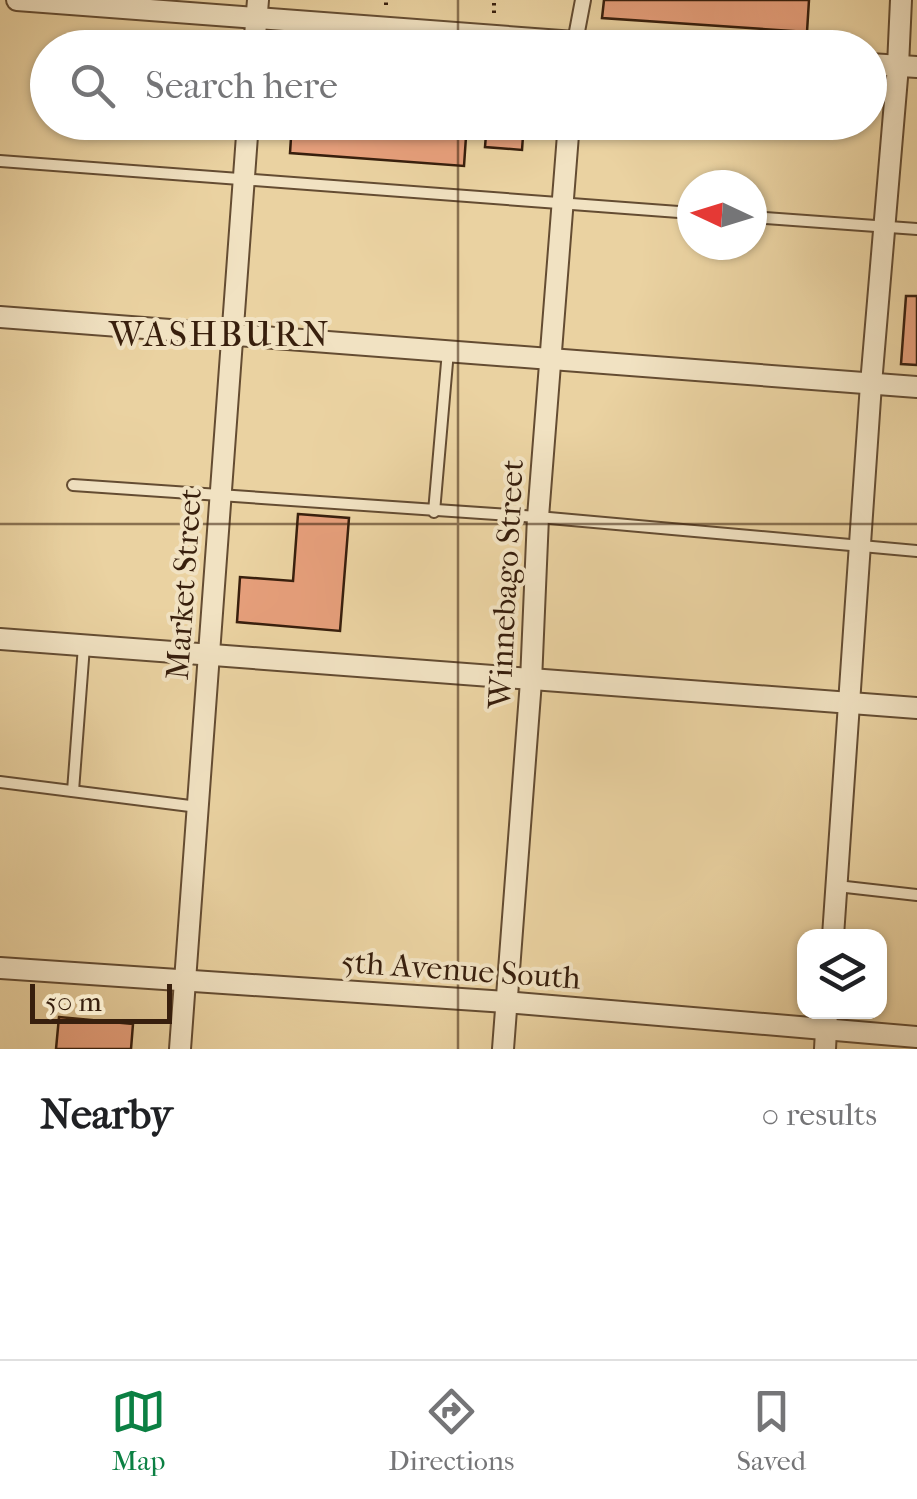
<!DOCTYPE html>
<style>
:root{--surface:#fff;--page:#f6f6f6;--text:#202124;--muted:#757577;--line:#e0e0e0;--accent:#0b8043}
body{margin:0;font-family:"IM FELL French Canon",serif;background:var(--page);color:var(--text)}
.controls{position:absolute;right:30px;bottom:30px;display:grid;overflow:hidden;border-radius:20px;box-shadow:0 2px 8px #0004}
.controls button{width:90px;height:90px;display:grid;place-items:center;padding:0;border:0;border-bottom:2px solid var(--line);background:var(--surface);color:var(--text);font:50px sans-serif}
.compass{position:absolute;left:677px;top:170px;width:90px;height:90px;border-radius:50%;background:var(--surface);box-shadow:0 2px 8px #0004;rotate:274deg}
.scale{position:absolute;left:30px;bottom:25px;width:142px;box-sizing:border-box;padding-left:10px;border:5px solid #381f0d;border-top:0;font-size:28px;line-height:35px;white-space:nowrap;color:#381f0d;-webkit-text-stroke:8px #f1e2c2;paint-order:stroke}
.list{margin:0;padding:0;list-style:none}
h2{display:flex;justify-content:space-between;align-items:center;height:130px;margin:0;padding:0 40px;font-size:42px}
h2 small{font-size:32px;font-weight:400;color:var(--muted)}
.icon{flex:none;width:55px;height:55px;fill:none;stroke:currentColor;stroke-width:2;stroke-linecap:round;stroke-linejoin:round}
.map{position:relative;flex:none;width:917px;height:1049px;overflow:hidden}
.search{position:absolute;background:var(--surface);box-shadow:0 2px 8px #0004;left:30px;right:30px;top:30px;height:110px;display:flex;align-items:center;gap:25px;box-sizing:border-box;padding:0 35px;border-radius:55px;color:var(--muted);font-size:38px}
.sheet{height:310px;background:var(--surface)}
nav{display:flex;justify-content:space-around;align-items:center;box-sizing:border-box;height:140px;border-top:2px solid var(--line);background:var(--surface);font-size:28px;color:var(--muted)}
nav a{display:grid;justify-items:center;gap:5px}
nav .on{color:var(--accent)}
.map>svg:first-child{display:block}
</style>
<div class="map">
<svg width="917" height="1049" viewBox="0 0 917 1049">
<rect width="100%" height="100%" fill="#ead2a1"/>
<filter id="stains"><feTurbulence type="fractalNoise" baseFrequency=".002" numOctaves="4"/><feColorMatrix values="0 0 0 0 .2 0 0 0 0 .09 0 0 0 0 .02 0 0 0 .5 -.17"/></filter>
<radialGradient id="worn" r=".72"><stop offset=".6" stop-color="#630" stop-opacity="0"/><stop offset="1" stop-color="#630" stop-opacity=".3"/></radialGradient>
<!-- building -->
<g fill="#e69f7b" stroke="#381f0d" stroke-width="2.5">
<path d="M 604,0 L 809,0 L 807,32 L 602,18 Z"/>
<path d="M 292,122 L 467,122 L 464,166 L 290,153 Z"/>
<path d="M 487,122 L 524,122 L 522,150 L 485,147 Z"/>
<path d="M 906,296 L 917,296 L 917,365 L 901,364 Z"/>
<path d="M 298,514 L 349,518 L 340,631 L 237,622 L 240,577 L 293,581 Z"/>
<path d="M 59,1017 L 133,1024 L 131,1049 L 56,1049 Z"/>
</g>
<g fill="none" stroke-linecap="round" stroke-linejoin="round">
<!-- service casing -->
<g stroke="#644c32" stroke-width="14">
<g id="service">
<path d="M 0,161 L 692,213"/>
<path d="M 752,217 L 917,229"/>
<path d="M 73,485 L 538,517 L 917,551"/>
<path d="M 434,512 L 448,351"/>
<path d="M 0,782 L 198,807"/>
<path d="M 73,791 L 84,646"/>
<path d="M 837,886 L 917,895"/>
</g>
</g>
<!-- pedestrian casing -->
<g stroke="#644c32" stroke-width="18">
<path id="pedestrian" d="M 575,42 L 583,0"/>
</g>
<!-- minor casing -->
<g stroke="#644c32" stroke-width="24">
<g id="minor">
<path d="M 17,0 L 655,48"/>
<path d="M 254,48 L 258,0"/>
<path d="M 870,64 L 917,67"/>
<path d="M 0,317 L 917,387"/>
<path d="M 0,639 L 917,708"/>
<path d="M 833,936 L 871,384 L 898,66 L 901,0"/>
<path d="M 0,968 L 506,1002 L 917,1037"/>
<path d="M 180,1049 L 248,122"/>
<path d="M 503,1049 L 531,681 L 538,517 L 569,122"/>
<path d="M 825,1049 L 827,1012"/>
</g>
</g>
<!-- path -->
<g stroke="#381f0d" stroke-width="4" stroke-dasharray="2.5 5" stroke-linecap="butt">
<path d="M 386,5 L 386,0"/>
<path d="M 494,13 L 494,0"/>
</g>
<!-- service -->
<use href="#service" stroke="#f1e2c2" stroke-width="10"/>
<!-- pedestrian -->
<use href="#pedestrian" stroke="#f1e2c2" stroke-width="14"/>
<!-- minor -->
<use href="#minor" stroke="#f1e2c2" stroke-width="20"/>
</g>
<!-- grid -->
<path fill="none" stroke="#381f0d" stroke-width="2.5" stroke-opacity="0.55" d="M 458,0 L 458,48M 458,122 L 458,1049M 0,524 L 917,524"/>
<g text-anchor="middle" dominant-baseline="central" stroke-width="8" stroke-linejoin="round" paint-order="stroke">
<!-- street labels -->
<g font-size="32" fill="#381f0d" stroke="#f1e2c2">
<text transform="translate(184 584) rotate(-86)">Market Street</text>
<text transform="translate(506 584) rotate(-87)">Winnebago Street</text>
<text transform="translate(461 970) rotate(4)">5th Avenue South</text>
</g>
<!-- neighbourhood labels -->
<g font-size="35" letter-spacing="2.5" fill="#381f0d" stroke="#f1e2c2">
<text x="220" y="334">WASHBURN</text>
</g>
</g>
<rect width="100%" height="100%" filter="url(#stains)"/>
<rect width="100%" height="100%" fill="url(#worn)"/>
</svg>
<div class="controls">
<button><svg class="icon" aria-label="layers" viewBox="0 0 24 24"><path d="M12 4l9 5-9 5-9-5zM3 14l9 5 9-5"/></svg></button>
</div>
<svg class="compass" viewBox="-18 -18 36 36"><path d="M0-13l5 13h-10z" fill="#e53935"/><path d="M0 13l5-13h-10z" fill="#757577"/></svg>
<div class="scale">50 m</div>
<div class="search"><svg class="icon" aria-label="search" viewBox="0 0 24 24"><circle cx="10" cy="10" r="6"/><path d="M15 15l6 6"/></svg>Search here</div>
</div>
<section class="sheet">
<h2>Nearby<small>0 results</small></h2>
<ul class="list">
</ul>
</section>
<nav>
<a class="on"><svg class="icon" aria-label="map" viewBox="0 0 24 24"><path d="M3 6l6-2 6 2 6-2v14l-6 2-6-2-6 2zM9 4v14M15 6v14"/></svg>Map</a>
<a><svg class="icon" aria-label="directions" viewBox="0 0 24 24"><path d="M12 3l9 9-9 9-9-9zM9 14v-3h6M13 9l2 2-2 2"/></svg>Directions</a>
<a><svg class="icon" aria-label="saved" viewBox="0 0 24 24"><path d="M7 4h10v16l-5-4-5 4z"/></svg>Saved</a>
</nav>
